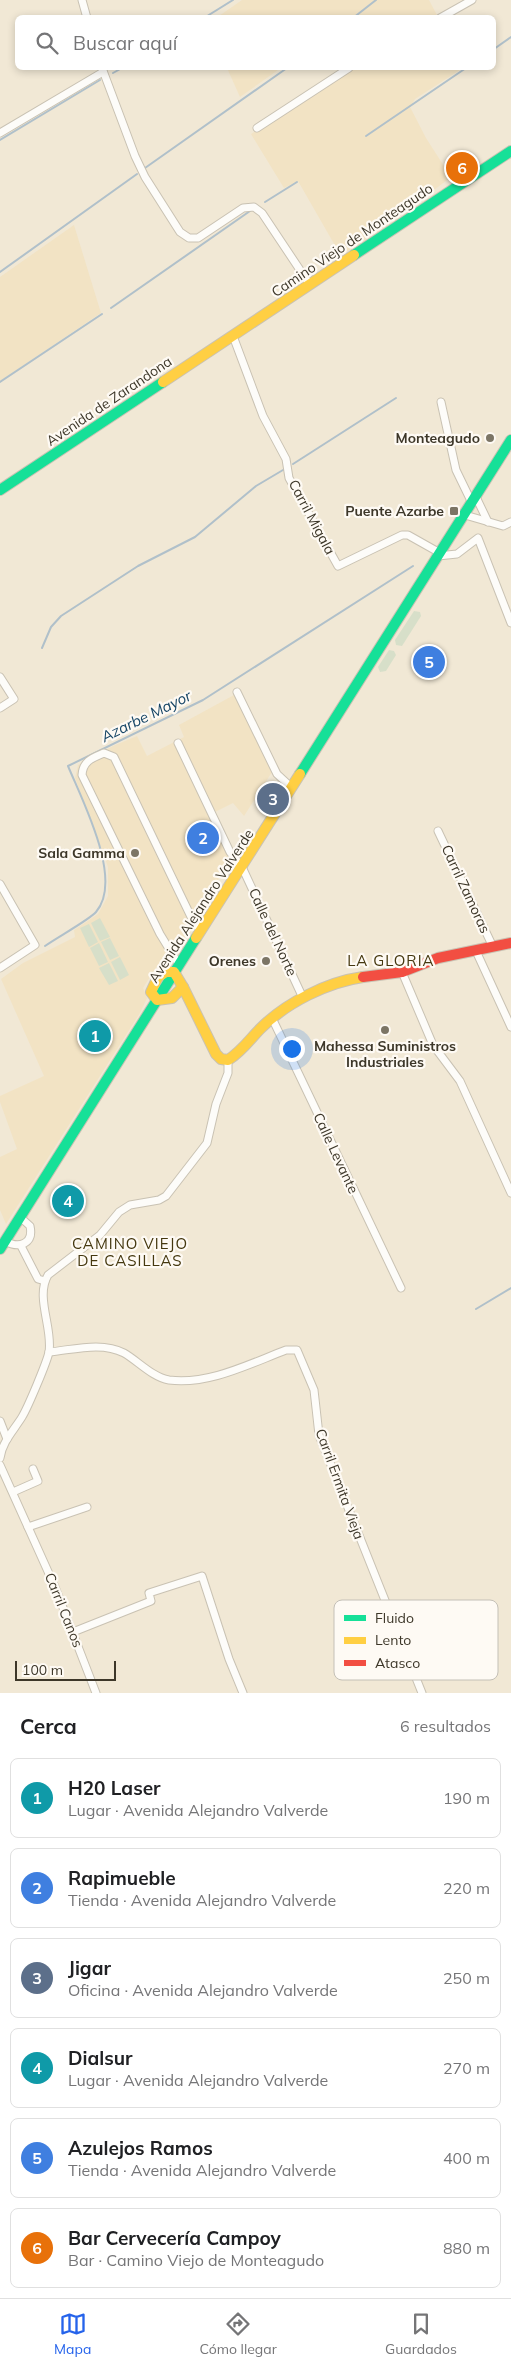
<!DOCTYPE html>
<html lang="es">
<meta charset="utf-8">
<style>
:root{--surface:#fff;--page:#f2f2f2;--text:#202124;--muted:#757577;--line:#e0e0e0;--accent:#2563eb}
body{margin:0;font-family:Mulish,sans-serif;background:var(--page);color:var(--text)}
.scale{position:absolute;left:15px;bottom:12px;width:101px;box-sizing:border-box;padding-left:5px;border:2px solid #3d3729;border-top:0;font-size:14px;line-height:18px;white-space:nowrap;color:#3d3729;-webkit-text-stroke:4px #fefaf4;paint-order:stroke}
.you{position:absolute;left:291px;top:1048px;width:18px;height:18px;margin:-12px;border:4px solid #fff;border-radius:50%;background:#1a73e8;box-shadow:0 0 0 8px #1a73e833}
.badge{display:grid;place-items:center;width:32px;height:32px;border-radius:50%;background:var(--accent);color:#fff;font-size:16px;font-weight:700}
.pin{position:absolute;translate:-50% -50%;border:2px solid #fff;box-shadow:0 1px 5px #0006}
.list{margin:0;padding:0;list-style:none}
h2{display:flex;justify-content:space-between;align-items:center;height:65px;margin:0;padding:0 20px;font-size:21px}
h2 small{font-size:16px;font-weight:400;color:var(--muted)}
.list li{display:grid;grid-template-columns:32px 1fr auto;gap:15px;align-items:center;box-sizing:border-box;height:80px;margin:0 10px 10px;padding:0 10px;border:1px solid var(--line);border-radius:8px}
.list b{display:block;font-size:19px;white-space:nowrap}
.list p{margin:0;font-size:16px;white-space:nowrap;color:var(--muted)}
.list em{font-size:16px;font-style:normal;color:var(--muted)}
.icon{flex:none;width:28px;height:28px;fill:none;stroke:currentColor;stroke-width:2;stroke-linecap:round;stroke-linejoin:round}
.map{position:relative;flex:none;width:511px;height:1693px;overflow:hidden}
.search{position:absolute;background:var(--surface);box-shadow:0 2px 8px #0003;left:15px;right:15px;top:15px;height:55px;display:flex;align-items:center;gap:12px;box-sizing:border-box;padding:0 18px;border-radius:8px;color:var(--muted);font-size:19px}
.sheet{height:605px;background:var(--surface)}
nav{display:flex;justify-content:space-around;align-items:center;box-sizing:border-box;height:70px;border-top:1px solid var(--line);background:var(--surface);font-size:14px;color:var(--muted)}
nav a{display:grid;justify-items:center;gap:2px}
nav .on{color:var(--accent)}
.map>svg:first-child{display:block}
</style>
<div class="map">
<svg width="511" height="1693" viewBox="0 0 511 1693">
<rect width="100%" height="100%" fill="#f1e8d5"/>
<!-- built -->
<g fill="#f2e3c4">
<path d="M 242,0 L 429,0 L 438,17 L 354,18 L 353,15 L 350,18 L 216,18 Z"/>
<path d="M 227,68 L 281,68 L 240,97 Z"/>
<path d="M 351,68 L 463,68 L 415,99 L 410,107 L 426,138 L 451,177 L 392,222 L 341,256 L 298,181 L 284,188 L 251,134 Z"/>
<path d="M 74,225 L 101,313 L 0,381 L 0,277 Z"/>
<path d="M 234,695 L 272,772 L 244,816 L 233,803 L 209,815 L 230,860 L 191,925 L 192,930 L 171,963 L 163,968 L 157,966 L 143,988 L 147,998 L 140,1013 L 6,1224 L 0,1210 L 0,1157 L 17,1149 L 0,1102 L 0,1096 L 44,1076 L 1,979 L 23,963 L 75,937 L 74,930 L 98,914 L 108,896 L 108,867 L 75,778 L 78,765 L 113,746 L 137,736 L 147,756 L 184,737 L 179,725 Z"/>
</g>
<!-- green -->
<g fill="#d7dfc9">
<path d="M 414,611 L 420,612 L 421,616 L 402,646 L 396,645 L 395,640 Z"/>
<path d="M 389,650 L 394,651 L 396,655 L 386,671 L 380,672 L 378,667 Z"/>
<path d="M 100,918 L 110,937 L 100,941 L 91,923 Z"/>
<path d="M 89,924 L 98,942 L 89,947 L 80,928 Z"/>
<path d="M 110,938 L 119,956 L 110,960 L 101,942 Z"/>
<path d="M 99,943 L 108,962 L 99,966 L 90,948 Z"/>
<path d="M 120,957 L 129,975 L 120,980 L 111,962 Z"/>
<path d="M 109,963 L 118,981 L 109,985 L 99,968 Z"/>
</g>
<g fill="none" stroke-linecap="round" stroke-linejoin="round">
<!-- stream -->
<g stroke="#b0c0ca" stroke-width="2">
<path d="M 204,18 L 233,0"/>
<path d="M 353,18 L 376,0"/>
<path d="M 494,49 L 511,37"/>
<path d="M 113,73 L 122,68"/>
<path d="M 366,136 L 466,68"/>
<path d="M 0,140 L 100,80"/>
<path d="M 145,168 L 287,68"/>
<path d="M 265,202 L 297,182"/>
<path d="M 0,272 L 137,174"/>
<path d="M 111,308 L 250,211"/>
<path d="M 0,382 L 102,314"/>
<path d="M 293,464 L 396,398"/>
<path d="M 42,648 L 51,627 L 61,616 L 138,566 L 195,537 L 256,486 L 283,470"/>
<path d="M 45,946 C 56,938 89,920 96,912 C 124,880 82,800 68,766 L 203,700 L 413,566"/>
<path d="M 476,1309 L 511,1288"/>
</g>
<!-- street casing -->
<g stroke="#c9c2b3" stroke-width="9">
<g id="street">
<path d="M 82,0 L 87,18"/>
<path d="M 440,18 L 472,0"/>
<path d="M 102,68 L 135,156 L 145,177 L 180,232 L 189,238 L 198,238 L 243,208 L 254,207 L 262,213 L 310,285"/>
<path d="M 257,128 L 349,68"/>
<path d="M 0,133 L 103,72"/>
<path d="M 233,336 L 263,416 L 286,459 L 289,478 L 338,566 L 402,535 L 408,535 L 440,553"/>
<path d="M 441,402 L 456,470 L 472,503"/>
<path d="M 476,497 L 488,522"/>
<path d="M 465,515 L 503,526 L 511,522"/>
<path d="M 438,556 L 457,554 L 478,538 L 511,623"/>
<path d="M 0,677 L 14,699 L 0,708"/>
<path d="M 237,692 L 277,774 L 291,787"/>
<path d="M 178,743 L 230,852 L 242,867 L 303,998"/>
<path d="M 438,831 L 493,947"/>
<path d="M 0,884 L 35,945 L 0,968"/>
<path d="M 476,951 L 511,1027"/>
<path d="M 179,965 L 160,934 L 82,775 C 83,761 92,758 104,753 L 114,757 L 194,923 L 202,930"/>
<path d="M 402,972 L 433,1045 L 460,1081 L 511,1193"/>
<path d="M 272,1018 L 401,1288"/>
<path d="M 5,1241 C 19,1249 34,1244 30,1226 L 20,1217"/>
<path d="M 21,1246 L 38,1279 L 45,1281"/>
<path d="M 49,1352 C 72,1350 102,1341 124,1353 C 138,1361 152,1377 169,1380 C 209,1385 249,1364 286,1350 L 297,1350 L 314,1390 L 319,1435 L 422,1693"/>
<path d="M 0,1421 L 7,1439"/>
<path d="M 0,1458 C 2,1442 14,1430 22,1417 C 28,1407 47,1362 49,1352 C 53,1328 35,1297 48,1275 L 100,1235 L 119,1212 L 130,1205 L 159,1200 L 166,1196 L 207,1143 L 216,1104 L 228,1073 L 228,1060"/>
<path d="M 0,1465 L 55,1587 L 96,1693"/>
<path d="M 13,1492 L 38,1481 L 33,1469"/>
<path d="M 28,1527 L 87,1507"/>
<path d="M 73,1632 L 151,1601 L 149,1593 L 202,1576 L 229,1659 L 243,1693"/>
</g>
</g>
<!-- fast casing -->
<g stroke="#c9c2b3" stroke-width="12">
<g id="fast">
<path d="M 354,255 L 511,151"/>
<path d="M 0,490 L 163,382"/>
<path d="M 300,774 L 511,440"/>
<path d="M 0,1249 L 196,938"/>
</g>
</g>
<!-- slow casing -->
<g stroke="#c9c2b3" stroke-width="12">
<g id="slow">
<path d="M 163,382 L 354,255"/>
<path d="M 196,938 L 300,774"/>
<path d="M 166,972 L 174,972 L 183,987 L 172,998 L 157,1000 L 151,992 L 158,977 Z"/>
<path d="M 183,987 L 216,1054 L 221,1059 L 228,1060 C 242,1051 250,1039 261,1028 C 286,1003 327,982 363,977"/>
</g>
</g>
<!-- jam casing -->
<g stroke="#c9c2b3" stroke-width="12">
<path id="jam" d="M 363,977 L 402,972 L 438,958 L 511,943"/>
</g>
<!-- street -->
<use href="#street" stroke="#fdfcf9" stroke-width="7"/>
<!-- fast -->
<use href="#fast" stroke="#16e098" stroke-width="10"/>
<!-- slow -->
<use href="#slow" stroke="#ffcf43" stroke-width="10"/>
<!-- jam -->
<use href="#jam" stroke="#f24e42" stroke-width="10"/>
</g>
<!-- markers -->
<g fill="#7c7565" stroke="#fefaf4" stroke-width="2">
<circle cx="490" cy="438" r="5"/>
<rect x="449" y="506" width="10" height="10" rx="2.5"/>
<circle cx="135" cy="853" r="5"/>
<circle cx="266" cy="961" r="5"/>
<circle cx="385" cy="1030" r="5"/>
</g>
<g text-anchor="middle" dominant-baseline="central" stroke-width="4.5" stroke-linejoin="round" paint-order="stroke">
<!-- street labels -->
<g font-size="14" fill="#3d3729" stroke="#fefaf4">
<text transform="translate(352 240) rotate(-34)">Camino Viejo de Monteagudo</text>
<text transform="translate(109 401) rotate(-34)">Avenida de Zarandona</text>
<text transform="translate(312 517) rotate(62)">Carril Migala</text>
<text transform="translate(466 889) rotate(65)">Carril Zamoras</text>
<text transform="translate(201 906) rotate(-57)">Avenida Alejandro Valverde</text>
<text transform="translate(273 932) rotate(65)">Calle del Norte</text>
<text transform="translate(336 1153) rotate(65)">Calle Levante</text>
<text transform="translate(340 1484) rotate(70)">Carril Ermita Vieja</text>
<text transform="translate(64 1610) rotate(68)">Carril Canos</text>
</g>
<!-- poi labels -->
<g font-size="14" font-weight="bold" fill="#3d3729" stroke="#fefaf4" text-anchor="end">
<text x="480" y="438">Monteagudo</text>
<text x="444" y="511">Puente Azarbe</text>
<text x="125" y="853">Sala Gamma</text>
<text x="256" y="961">Orenes</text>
<text x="385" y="1046" text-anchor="middle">Mahessa Suministros<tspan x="385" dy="16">Industriales</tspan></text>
</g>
<!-- water labels -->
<g font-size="15" font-style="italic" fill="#174666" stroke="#fefaf4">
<text transform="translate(146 716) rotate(-26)">Azarbe Mayor</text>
</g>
<!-- neighbourhood labels -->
<g font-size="15" letter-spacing="1" fill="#45380f" stroke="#fefaf4">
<text x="391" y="960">LA GLORIA</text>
<text x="130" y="1243">CAMINO VIEJO<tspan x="130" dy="17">DE CASILLAS</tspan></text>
</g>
</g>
<!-- legend -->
<rect x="334" y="1600" width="164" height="80" rx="8" fill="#fefaf4" stroke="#c4c0b7" stroke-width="1"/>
<rect x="344" y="1615" width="22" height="6" fill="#16e098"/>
<rect x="344" y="1637" width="22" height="7" fill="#ffcf43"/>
<rect x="344" y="1660" width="22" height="6" fill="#f24e42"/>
<g font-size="14" fill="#3d3729">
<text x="375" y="1623">Fluido</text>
<text x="375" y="1645">Lento</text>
<text x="375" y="1668">Atasco</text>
</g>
</svg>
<div class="scale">100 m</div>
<div class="you"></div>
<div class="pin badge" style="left:95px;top:1036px;background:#0f9aa8">1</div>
<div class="pin badge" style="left:203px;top:838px;background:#3f7fe0">2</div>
<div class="pin badge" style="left:273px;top:799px;background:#5c6f8a">3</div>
<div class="pin badge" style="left:68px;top:1201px;background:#0f9aa8">4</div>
<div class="pin badge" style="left:429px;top:662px;background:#3f7fe0">5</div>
<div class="pin badge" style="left:462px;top:168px;background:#e8710a">6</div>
<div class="search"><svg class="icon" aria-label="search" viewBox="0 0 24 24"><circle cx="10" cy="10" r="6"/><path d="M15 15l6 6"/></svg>Buscar aquí</div>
</div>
<section class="sheet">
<h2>Cerca<small>6 resultados</small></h2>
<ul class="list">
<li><span class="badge" style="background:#0f9aa8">1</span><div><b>H20 Laser</b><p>Lugar · Avenida Alejandro Valverde</p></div><em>190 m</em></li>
<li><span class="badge" style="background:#3f7fe0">2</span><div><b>Rapimueble</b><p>Tienda · Avenida Alejandro Valverde</p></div><em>220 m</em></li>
<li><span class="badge" style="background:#5c6f8a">3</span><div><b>Jigar</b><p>Oficina · Avenida Alejandro Valverde</p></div><em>250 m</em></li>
<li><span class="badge" style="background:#0f9aa8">4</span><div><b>Dialsur</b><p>Lugar · Avenida Alejandro Valverde</p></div><em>270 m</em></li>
<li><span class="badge" style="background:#3f7fe0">5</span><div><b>Azulejos Ramos</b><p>Tienda · Avenida Alejandro Valverde</p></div><em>400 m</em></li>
<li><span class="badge" style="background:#e8710a">6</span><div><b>Bar Cervecería Campoy</b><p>Bar · Camino Viejo de Monteagudo</p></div><em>880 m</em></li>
</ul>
</section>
<nav>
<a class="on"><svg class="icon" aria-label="map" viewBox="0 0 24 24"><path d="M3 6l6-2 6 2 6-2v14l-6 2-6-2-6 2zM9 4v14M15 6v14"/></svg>Mapa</a>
<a><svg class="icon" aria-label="directions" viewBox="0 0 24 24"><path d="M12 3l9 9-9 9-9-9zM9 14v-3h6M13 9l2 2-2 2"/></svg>Cómo llegar</a>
<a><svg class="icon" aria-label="saved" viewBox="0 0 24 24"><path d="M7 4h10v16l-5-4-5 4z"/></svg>Guardados</a>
</nav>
